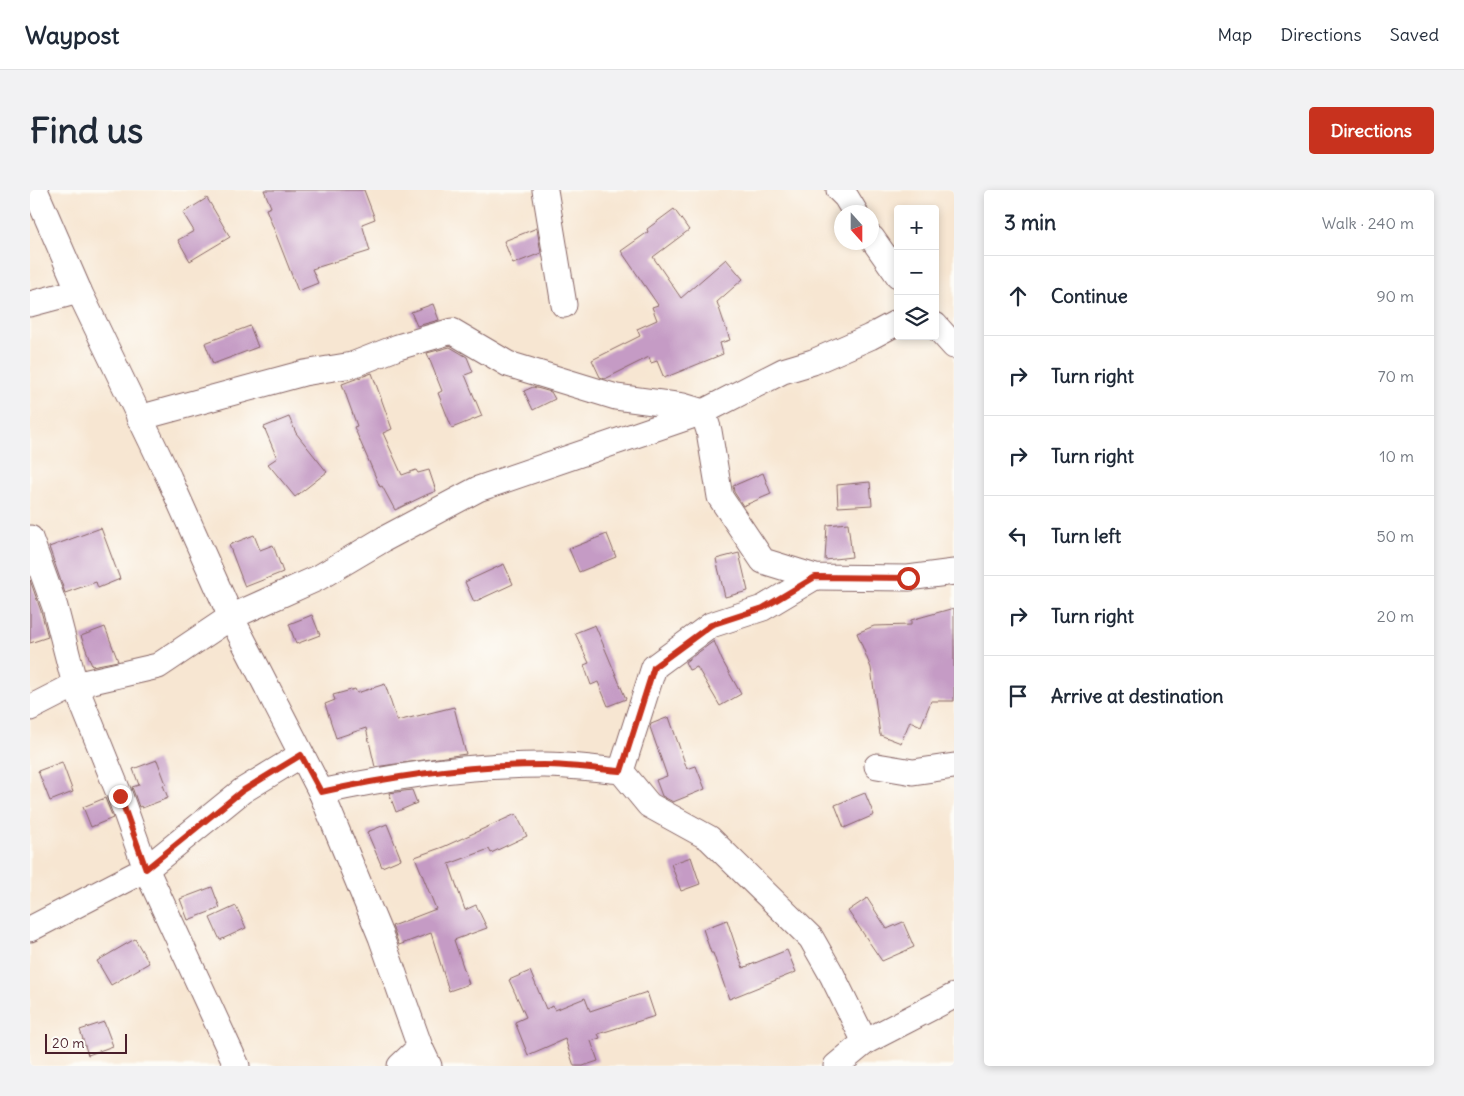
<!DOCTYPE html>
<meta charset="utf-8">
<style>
:root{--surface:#fff;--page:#f2f2f3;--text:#1f2937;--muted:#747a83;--line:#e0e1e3;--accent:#c8321e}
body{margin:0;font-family:Delius,sans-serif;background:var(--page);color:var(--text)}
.controls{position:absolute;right:15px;top:15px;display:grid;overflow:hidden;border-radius:5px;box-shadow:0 2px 8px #0003}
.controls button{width:45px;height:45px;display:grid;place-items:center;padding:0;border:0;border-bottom:1px solid var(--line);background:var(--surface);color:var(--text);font:25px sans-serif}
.compass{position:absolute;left:804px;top:15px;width:45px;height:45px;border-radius:50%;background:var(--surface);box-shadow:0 2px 8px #0003;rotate:159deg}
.scale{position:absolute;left:15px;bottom:12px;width:82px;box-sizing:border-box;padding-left:5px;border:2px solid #4a1f2b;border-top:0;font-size:14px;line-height:18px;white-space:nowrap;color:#4a1f2b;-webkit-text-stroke:4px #fdfcf7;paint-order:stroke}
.stop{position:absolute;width:15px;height:15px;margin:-11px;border:4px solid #c8321e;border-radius:50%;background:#fff}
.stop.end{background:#c8321e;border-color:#fff;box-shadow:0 1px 5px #0008}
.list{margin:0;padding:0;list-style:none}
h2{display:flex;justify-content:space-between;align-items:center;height:65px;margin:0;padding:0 20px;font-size:21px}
h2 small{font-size:16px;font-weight:400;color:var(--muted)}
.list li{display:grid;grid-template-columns:32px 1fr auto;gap:15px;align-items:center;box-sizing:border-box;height:80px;padding:0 20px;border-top:1px solid var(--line)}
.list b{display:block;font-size:19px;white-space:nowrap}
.list em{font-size:16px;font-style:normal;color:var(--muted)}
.icon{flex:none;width:28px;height:28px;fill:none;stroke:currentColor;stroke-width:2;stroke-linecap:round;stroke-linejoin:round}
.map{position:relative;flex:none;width:924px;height:876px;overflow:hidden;border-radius:5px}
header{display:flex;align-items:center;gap:30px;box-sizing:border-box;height:70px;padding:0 25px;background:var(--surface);border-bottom:1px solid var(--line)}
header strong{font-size:24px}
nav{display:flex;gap:28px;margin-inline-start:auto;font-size:18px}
.intro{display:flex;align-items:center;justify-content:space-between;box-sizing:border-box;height:120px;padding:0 30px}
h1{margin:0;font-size:35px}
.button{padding:12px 22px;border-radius:5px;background:var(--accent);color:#fff;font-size:18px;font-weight:700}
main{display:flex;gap:30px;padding:0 30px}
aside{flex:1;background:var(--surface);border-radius:5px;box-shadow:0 2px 8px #0003}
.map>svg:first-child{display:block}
</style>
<header>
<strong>Waypost</strong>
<nav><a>Map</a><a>Directions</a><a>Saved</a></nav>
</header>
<div class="intro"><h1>Find us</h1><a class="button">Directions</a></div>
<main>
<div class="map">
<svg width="924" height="876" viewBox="0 0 924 876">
<rect width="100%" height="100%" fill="#fdfcf7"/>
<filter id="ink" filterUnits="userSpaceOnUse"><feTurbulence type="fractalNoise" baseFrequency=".02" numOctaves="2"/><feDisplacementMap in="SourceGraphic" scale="10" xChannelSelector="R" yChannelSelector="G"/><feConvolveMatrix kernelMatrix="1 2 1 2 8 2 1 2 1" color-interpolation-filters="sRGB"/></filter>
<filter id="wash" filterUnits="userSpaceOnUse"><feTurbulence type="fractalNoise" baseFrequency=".0096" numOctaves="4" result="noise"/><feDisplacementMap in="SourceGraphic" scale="20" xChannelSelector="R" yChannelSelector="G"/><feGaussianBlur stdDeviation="1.12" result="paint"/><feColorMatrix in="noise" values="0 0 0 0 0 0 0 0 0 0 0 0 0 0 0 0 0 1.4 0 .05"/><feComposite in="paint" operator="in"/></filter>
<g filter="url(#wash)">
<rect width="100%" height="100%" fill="#f7e6d2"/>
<g id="blocks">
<!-- building -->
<g fill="#c59bc5">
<path d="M 234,0 L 334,0 L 345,29 L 332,34 L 340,61 L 282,79 L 288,93 L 268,101 L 236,19 L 241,17 Z"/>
<path d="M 177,8 L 200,47 L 160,71 L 148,50 L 164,41 L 153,23 Z"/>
<path d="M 644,19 L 659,40 L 623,67 L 651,108 L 696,69 L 713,89 L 687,112 L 700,150 L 690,153 L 693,164 L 634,188 L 627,171 L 621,173 L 619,167 L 575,189 L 570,187 L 562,170 L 610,146 L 607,139 L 627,130 L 622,117 L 628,115 L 591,61 L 618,42 L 617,39 Z"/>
<path d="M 507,38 L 511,63 L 483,74 L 474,51 Z"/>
<path d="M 403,114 L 409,130 L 387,136 L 381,122 Z"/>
<path d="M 220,136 L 228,157 L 183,174 L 175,153 Z"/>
<path d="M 420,157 L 437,167 L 443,182 L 435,185 L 452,226 L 422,238 L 408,203 L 412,201 L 397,163 Z"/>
<path d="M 342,183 L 362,239 L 353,243 L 372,285 L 386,280 L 388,283 L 399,280 L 406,301 L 396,305 L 365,320 L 352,296 L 350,297 L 324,237 L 327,236 L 312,194 Z"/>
<path d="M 503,197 L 521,202 L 525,209 L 503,220 L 494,201 Z"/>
<path d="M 259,227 L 266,243 L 297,282 L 265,307 L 238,274 L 247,268 L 234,237 Z"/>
<path d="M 733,283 L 741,304 L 713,316 L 704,302 L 703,296 Z"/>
<path d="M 840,292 L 842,315 L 808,317 L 807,295 Z"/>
<path d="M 818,333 L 822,367 L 795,370 L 797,335 Z"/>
<path d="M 71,338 L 90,389 L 68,398 L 66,392 L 35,403 L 19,357 Z"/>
<path d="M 577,344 L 586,367 L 549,382 L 539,359 Z"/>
<path d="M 224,345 L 230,360 L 243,355 L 253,382 L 215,397 L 199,355 Z"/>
<path d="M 709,363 L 718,401 L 695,407 L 686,369 Z"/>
<path d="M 474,374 L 483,394 L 444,412 L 435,392 Z"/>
<path d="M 0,390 L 11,421 L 18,447 L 0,453 Z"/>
<path d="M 924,418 L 924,511 L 901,511 L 891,536 L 880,531 L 871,553 L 850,545 L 841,478 L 827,443 L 844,436 L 881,435 L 881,430 Z"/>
<path d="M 282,425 L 290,445 L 266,454 L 259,434 Z"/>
<path d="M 565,435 L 596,509 L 578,516 L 568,492 L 561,495 L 554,475 L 559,473 L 545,443 Z"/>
<path d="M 75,437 L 88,471 L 62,476 L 51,446 Z"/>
<path d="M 684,451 L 692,470 L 711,504 L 690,516 L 667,477 L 659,480 L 655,472 Z"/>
<path d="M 355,494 L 367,531 L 424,517 L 436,564 L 345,577 L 336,538 L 306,548 L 295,514 L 305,510 L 303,505 L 325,499 L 327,503 Z"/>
<path d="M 639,527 L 657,579 L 666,576 L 675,599 L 643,612 L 632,606 L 626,590 L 637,586 L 620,537 L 621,534 Z"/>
<path d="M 127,570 L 136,594 L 133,595 L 138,608 L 112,618 L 111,616 L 109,617 L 102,597 L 109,595 L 103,579 Z"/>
<path d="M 32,572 L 43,602 L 20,611 L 8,581 Z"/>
<path d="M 382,600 L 387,613 L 366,622 L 359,603 Z"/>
<path d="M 835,603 L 844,625 L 814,638 L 805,615 Z"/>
<path d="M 75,608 L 83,628 L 61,637 L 53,617 Z"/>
<path d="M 486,624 L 497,646 L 461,663 L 459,659 L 419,674 L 435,720 L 446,715 L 457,738 L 424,750 L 439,794 L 419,801 L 401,743 L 369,755 L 362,736 L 406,719 L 385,667 L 413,657 Z"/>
<path d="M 357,634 L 371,669 L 352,677 L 337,642 Z"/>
<path d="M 661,667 L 670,694 L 651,701 L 641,674 Z"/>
<path d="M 182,697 L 190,718 L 158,730 L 150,709 Z"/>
<path d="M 837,708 L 857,739 L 873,732 L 884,757 L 852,771 L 818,721 Z"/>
<path d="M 206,716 L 216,738 L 190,750 L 180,728 Z"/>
<path d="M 697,730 L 713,778 L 757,760 L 766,782 L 699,809 L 683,763 L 681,763 L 673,739 Z"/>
<path d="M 105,749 L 119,773 L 81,795 L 67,771 Z"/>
<path d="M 500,781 L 516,819 L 523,816 L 525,820 L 555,808 L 560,821 L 617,802 L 625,826 L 568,844 L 570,848 L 561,851 L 568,871 L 553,876 L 544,876 L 535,849 L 498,865 L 485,832 L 496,827 L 479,790 Z"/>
<path d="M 74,832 L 83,856 L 58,865 L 50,840 Z"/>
</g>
</g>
</g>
<g filter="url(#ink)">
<use href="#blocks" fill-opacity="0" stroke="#876565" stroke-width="1"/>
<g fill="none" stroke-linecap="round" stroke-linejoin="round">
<!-- street casing -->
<g stroke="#876565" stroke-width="27">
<g id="street">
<path d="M 5,0 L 49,101 L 139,288 L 201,427 L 291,602 L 351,747 L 390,857 L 399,876"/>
<path d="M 515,0 L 534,115"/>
<path d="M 809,0 L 816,7 L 825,22"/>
<path d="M 842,48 L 868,85"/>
<path d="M 0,114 L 49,101"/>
<path d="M 905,135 L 924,156"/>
<path d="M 109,228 L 274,183 L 322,175 L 368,157 L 422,141 L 478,174 L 586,207 L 653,216 L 673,222 L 679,241 L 690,307 L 733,371 L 785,387 L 878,388 L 924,382"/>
<path d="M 0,348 L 25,417 L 45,495 L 90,606 L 116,679 L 207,876"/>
<path d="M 0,518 L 45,495 L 128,476 L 201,427 L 288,388 L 354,349 L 448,299 L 673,222 L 753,181 L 783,172 L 840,147 L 868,132"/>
<path d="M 847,576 L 883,582 L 924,576"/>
<path d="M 591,581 L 624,477 L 681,435 L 733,418 L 785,387"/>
<path d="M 291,602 C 363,586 441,575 514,575 C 540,575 566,579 591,581 L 619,615 L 679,648 L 781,748 L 802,785 L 835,852"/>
<path d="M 0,739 L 116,679 L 212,601 L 271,565"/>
<path d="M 370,876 L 390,857"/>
<path d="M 806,876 L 835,852 L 924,806"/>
</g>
</g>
<!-- street -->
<use href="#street" stroke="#fff" stroke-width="25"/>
</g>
</g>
<g fill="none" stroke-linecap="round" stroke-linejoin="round" filter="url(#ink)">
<!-- route -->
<path stroke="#c8321e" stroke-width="6" d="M 90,606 L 116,679 L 212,601 L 271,565 L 291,602 C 363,586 441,575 514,575 C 540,575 566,579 591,581 L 624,477 L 681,435 L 733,418 L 785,387 L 878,388"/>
</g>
</svg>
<div class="controls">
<button>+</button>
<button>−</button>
<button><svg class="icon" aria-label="layers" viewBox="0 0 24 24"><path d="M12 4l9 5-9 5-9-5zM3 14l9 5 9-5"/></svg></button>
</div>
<svg class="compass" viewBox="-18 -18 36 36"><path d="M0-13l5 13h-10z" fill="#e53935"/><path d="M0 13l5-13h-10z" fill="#747a83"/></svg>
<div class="scale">20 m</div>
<div class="stop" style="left:878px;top:388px"></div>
<div class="stop end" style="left:90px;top:606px"></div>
</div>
<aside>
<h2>3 min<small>Walk · 240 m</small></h2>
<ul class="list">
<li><svg class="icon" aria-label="ahead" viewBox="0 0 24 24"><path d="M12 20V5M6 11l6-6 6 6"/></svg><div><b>Continue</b></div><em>90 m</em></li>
<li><svg class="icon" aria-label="right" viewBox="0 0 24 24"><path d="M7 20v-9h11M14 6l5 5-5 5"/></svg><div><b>Turn right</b></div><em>70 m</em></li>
<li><svg class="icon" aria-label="right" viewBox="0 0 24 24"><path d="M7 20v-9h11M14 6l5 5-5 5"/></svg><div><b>Turn right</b></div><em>10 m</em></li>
<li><svg class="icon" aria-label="left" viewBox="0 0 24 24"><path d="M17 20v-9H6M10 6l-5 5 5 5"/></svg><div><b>Turn left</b></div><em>50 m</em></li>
<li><svg class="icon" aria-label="right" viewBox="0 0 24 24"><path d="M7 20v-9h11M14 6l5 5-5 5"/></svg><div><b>Turn right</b></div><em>20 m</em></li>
<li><svg class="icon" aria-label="arrive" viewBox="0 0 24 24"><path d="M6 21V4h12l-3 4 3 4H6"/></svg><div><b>Arrive at destination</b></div></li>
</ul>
</aside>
</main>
